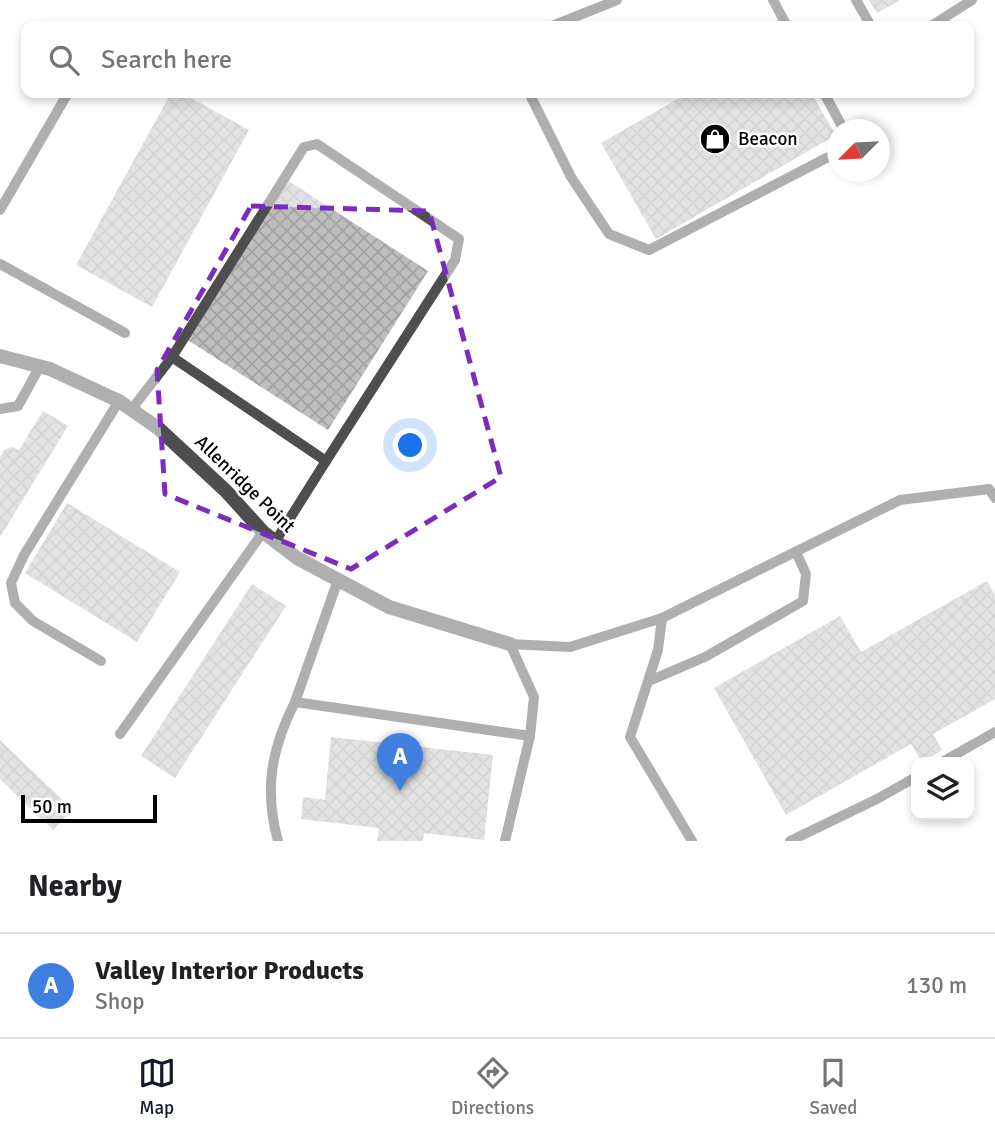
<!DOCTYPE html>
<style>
:root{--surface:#fff;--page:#f6f6f6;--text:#202124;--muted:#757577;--line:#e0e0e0;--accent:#111827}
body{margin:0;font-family:Signika,sans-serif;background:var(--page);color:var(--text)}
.controls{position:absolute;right:21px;bottom:21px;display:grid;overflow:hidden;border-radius:14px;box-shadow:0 4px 10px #0003}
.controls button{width:63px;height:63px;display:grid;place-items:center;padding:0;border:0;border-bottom:2px solid var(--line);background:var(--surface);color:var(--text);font:35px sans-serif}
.compass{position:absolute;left:827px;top:119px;width:63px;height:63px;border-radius:50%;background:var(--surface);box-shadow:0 4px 10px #0003;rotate:246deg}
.scale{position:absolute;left:21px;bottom:18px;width:136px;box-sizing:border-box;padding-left:7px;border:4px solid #000;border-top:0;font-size:19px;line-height:24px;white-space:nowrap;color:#000;-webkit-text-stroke:5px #fff;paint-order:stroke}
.you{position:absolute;left:411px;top:446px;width:24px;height:24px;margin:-18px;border:5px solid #fff;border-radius:50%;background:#1a73e8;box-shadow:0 0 0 10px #1a73e833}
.badge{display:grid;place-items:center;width:46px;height:46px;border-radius:50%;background:var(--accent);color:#fff;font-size:23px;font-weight:700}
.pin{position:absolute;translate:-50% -58px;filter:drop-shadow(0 2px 4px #0008)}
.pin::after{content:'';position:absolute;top:37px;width:24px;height:21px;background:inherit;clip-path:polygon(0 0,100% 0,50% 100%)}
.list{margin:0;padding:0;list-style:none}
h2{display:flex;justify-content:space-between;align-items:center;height:91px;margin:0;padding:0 28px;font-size:30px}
h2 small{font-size:23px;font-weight:400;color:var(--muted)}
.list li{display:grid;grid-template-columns:46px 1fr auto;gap:21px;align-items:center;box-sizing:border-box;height:105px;padding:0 28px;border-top:2px solid var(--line)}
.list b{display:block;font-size:26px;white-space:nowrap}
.list p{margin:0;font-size:23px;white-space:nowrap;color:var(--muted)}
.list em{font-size:23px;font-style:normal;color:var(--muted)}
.icon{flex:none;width:38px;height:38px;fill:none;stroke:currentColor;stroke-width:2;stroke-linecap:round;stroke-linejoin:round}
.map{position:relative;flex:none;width:995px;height:841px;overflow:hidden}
.search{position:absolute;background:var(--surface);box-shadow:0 4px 10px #0003;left:21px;right:21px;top:21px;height:77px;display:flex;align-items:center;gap:18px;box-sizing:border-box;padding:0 24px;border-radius:14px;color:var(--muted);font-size:26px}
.sheet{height:196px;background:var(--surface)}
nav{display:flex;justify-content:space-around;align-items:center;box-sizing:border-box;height:98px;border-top:2px solid var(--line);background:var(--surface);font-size:19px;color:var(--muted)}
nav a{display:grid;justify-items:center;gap:4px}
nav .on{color:var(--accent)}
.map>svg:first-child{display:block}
</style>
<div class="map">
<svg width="995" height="841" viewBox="0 0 995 841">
<defs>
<pattern id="building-cross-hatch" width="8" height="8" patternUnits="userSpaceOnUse" patternTransform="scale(1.75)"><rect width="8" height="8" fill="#bebebe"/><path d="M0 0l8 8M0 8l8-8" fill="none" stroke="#a2a2a2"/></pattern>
</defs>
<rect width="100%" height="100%" fill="#fff"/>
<!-- building -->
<g fill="url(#building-cross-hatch)">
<path d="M 869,0 L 900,0 L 877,13 Z"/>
<path d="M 171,93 L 182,93 L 249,130 L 152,307 L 76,265 Z"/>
<path d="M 688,93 L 811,93 L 836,135 L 656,239 L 601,143 Z"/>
<path d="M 287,180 L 428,271 L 328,430 L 186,339 Z"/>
<path d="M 43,411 L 68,426 L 0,537 L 0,457 L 4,450 L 11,447 L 19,450 Z"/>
<path d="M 67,503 L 180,572 L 137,642 L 25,573 Z"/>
<path d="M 987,581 L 995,595 L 995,699 L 933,734 L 942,750 L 922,762 L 911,744 L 786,815 L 714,688 L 840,616 L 861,652 Z"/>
<path d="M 252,584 L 286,606 L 175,778 L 141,756 Z"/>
<path d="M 331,737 L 493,755 L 484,840 L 424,833 L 423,841 L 377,841 L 379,828 L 301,819 L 303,797 L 325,800 Z"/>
<path d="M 0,740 L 72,809 L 53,830 L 0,779 Z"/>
</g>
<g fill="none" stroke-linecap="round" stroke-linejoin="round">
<!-- service -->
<g stroke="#4e4e4e" stroke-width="10">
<path d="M 773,0 L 787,26"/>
<path d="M 856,0 L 871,26"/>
<path d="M 552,26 L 617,0"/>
<path d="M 931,26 L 972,0"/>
<path d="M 529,93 L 571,177 L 609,234 L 649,250 L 838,152"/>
<path d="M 824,93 L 844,130"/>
<path d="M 0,210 L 68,93"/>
<path d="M 0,264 L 125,333"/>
<path d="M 172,357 L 304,147 L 317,144 L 459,239 L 455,260 L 326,461"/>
<path d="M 0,409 L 18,406 L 40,366"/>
<path d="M 131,410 L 172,357 L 326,461 L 275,542"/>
<path d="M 338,580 L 295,702 L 530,736 L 534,697 L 510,644 L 570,647 L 662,618 L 900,500 L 989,489 L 995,498"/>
<path d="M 662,618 L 658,650 L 630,737 L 692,841"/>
<path d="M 101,661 L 33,621 L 15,603 L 11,583 L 24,555 L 119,401"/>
<path d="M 649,681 L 705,657 L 803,601 L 806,574 L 796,552"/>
<path d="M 120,734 L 263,532"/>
<path d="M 942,762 L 995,732"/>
<path d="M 278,841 C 264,790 271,749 295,702"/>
<path d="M 505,841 L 530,736"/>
<path d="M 790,841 L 877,799 L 916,777"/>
</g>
<!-- minor -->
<path stroke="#4e4e4e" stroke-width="14" d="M 0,356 L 50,369 L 119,401 L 158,428 L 226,491 L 263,532 L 297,558 L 389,607 L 510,644"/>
</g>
<!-- marked area -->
<path d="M0 0H995V841H0ZM 251,206 L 429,211 L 501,477 L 351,569 L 165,494 L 157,370 Z" fill="#fff" fill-opacity=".55" fill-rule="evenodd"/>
<path fill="none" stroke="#7b2cbf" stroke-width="5" stroke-dasharray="14 9" stroke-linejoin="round" d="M 251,206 L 429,211 L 501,477 L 351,569 L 165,494 L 157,370 Z"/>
<!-- icons -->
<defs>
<g id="shop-disc" transform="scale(1.575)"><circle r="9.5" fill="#000" stroke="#fff"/><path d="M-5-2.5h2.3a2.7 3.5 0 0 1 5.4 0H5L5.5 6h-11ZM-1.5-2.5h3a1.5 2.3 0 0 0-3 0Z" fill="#fff"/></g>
</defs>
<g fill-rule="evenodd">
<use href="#shop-disc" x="715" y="139"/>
</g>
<g text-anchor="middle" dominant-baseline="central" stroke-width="5" stroke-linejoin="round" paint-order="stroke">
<!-- poi labels -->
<g font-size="19" fill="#000" stroke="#fff" text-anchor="start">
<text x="738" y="139">Beacon</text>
</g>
<!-- street labels -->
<g font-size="19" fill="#000" stroke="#fff">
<text transform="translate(245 484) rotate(44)">Allenridge Point</text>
</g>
</g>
</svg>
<div class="controls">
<button><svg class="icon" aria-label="layers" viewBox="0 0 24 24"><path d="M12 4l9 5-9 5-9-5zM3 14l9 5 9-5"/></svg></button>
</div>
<svg class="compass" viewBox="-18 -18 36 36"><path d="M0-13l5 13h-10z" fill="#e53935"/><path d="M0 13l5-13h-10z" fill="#757577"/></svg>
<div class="scale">50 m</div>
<div class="you"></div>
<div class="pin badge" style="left:400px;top:791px;background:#3f7fe0">A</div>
<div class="search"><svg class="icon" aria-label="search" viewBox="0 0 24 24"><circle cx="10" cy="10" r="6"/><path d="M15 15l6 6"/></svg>Search here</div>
</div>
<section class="sheet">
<h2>Nearby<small></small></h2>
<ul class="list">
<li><span class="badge" style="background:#3f7fe0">A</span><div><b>Valley Interior Products</b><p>Shop</p></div><em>130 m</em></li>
</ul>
</section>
<nav>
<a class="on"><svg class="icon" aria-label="map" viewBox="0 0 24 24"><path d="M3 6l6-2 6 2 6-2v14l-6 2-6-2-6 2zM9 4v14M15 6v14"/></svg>Map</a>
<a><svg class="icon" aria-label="directions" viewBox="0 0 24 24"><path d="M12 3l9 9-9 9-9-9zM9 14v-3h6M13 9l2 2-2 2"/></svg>Directions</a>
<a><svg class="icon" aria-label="saved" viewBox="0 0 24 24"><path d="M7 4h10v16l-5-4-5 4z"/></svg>Saved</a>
</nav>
